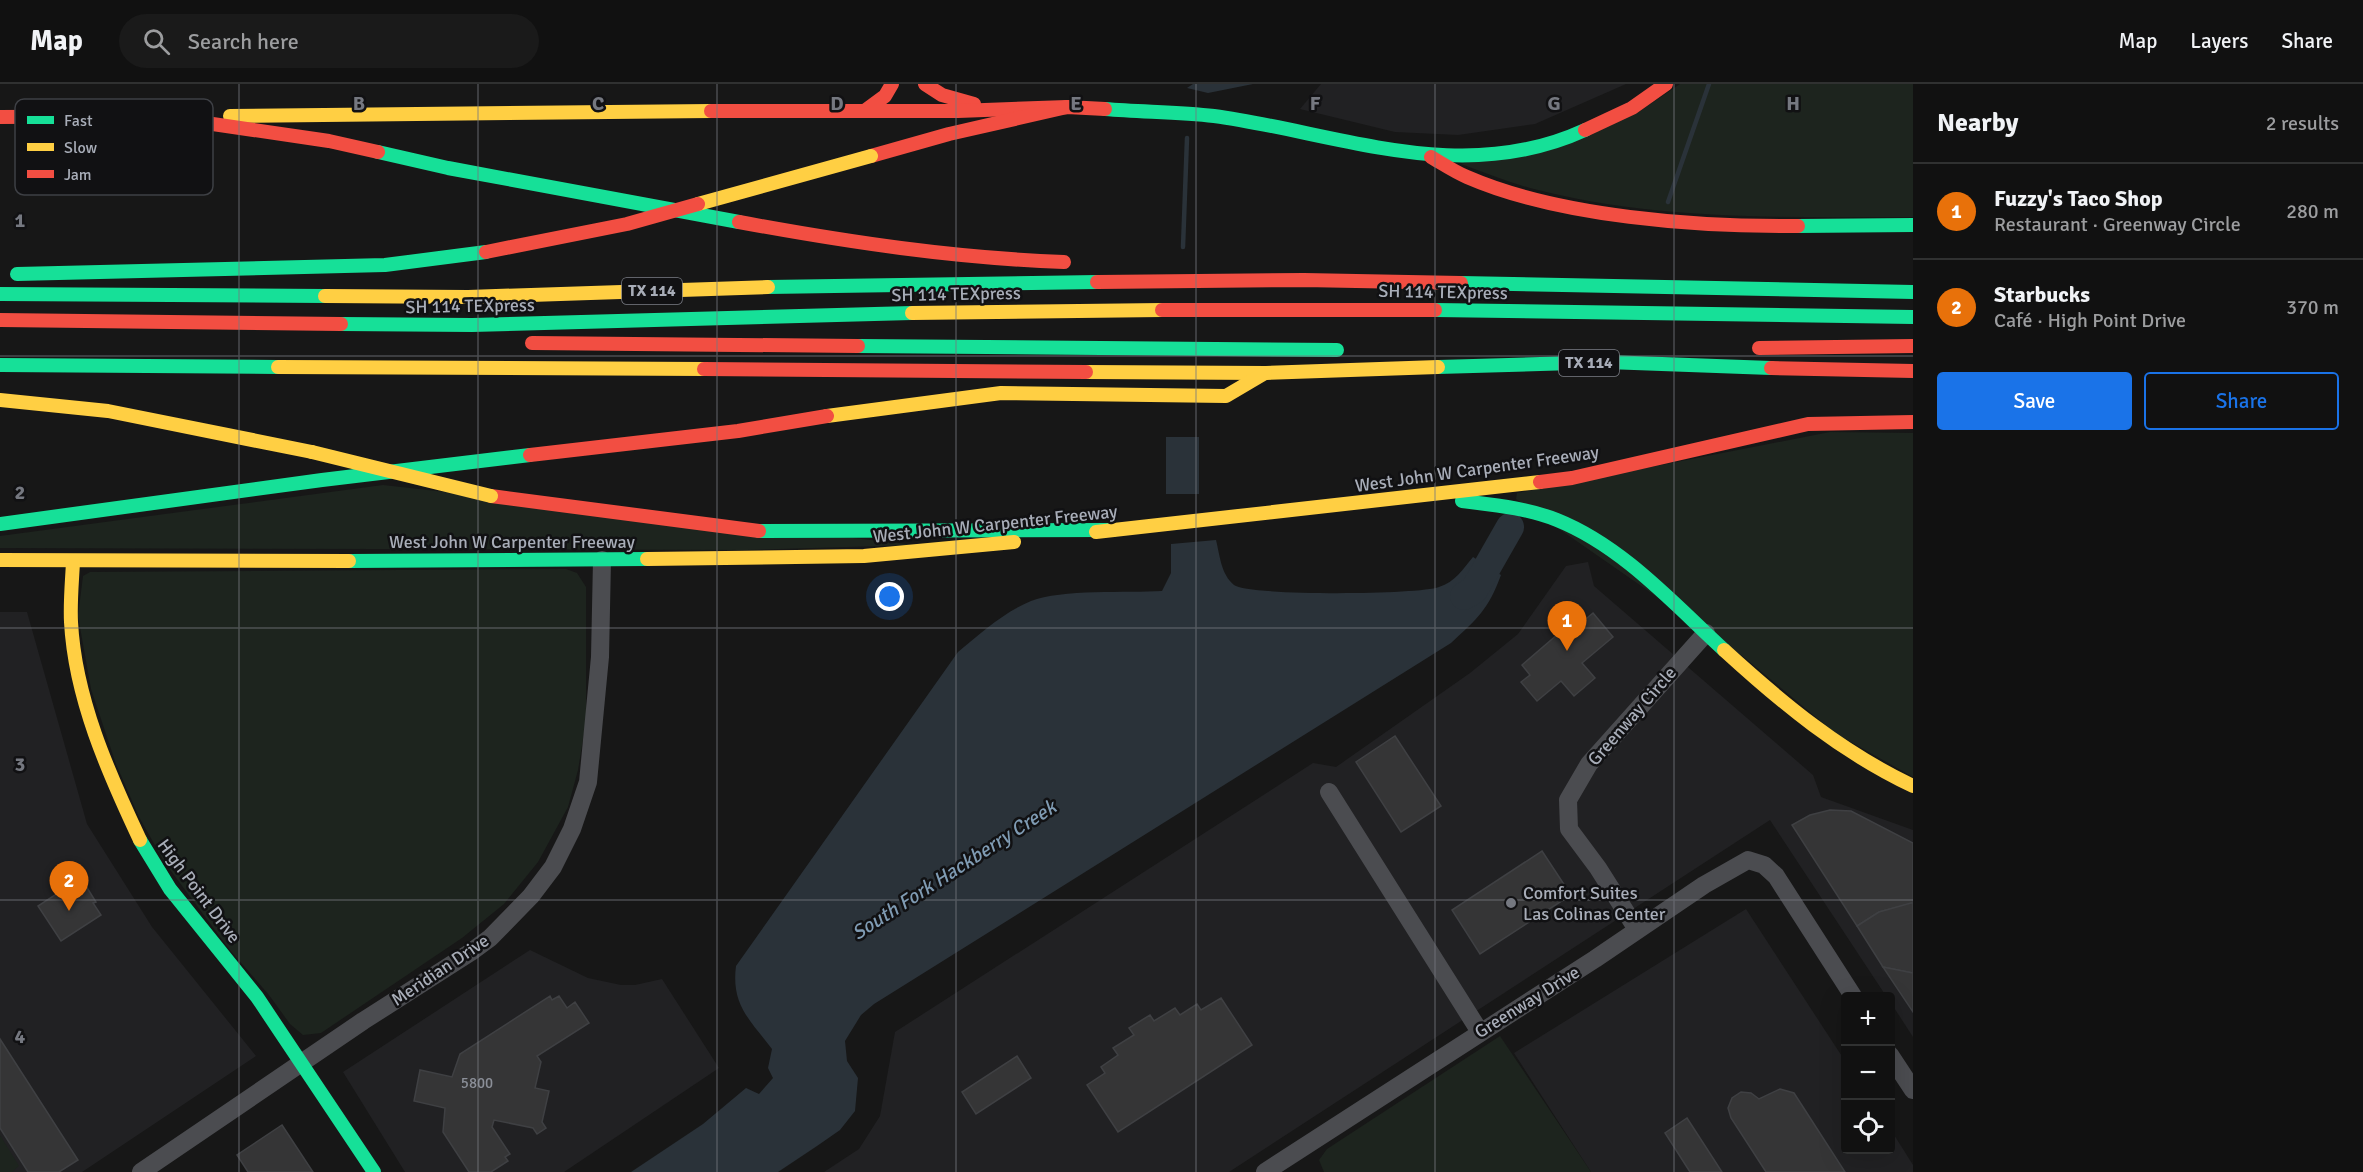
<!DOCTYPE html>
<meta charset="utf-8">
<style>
:root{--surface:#111;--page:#1a1a1a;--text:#f1f3f6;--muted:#9c9d9f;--line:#303131;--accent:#1a73e8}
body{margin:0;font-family:Signika,sans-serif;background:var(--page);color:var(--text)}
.controls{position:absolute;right:18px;bottom:18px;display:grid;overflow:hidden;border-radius:6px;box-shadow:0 6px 24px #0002}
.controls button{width:54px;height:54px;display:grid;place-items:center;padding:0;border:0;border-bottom:2px solid var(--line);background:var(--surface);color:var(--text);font:30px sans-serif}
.you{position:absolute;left:890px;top:513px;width:21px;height:21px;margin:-15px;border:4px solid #fff;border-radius:50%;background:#1a73e8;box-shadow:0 0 0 9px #1a73e833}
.badge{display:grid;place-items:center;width:39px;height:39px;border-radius:50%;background:var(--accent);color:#fff;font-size:20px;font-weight:700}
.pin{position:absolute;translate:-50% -50px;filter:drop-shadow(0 2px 3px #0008)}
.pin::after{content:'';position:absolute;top:32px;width:21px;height:18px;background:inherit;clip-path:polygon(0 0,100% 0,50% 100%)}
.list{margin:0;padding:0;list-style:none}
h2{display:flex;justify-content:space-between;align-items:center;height:78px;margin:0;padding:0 24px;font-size:26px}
h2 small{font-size:20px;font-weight:400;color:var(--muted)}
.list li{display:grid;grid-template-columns:39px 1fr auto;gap:18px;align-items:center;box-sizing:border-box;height:96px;padding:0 24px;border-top:2px solid var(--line)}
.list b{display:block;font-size:22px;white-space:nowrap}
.list p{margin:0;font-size:20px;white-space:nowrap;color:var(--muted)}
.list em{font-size:20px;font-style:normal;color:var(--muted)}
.actions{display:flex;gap:12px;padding:18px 24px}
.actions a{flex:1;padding:14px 0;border:2px solid var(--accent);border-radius:6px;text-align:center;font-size:21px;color:var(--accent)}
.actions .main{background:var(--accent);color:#fff}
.icon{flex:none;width:33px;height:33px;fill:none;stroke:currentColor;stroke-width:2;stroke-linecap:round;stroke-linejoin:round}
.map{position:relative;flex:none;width:1913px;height:1088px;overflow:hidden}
header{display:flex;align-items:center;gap:36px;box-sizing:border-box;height:84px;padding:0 30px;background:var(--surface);border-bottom:2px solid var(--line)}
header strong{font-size:28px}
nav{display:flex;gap:33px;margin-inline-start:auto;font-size:21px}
.search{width:420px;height:54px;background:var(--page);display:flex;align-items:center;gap:15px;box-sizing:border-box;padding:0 21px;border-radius:33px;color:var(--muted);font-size:22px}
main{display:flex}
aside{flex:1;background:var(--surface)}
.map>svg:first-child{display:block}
</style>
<header>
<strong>Map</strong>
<div class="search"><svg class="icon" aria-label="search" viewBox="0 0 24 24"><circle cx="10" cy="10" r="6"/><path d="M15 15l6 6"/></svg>Search here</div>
<nav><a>Map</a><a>Layers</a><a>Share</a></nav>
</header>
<main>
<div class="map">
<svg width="1913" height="1088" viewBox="0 0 1913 1088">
<rect width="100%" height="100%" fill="#171717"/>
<!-- built -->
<g fill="#212123">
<path d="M 1321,0 L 1626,0 L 1535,40 L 1458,51 L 1395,48 L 1300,25 Z"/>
<path d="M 1588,478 L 1594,502 L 1813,691 L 1821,713 L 1913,746 L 1913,953 L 1891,919 L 1890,912 L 1886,912 L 1770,736 L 1229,1088 L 824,1088 L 859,1065 L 880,1032 L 895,948 L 1313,679 L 1336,683 L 1470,589 L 1518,550 L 1566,482 Z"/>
<path d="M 0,528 L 27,528 L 87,740 L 152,843 L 256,972 L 82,1088 L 0,1088 Z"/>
<path d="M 1746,825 L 1845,977 L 1846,1066 L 1890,1066 L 1891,1046 L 1913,1081 L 1913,1088 L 1591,1088 L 1514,969 Z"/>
<path d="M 530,866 L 588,894 L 621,901 L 635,901 L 662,895 L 719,984 L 564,1088 L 405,1088 L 343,988 Z"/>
</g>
<!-- green -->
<g fill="#1d241e">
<path d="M 1680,0 L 1913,0 L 1913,133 C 1786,133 1654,137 1530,104 C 1507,98 1484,88 1461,80 L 1637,29 Z"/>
<path d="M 1830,348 L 1913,349 L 1913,693 L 1835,649 L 1745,574 L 1516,415 L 1517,409 Z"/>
<path d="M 383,401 L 915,461 L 747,466 L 0,464 L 0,452 Z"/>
<path d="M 566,485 L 577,489 L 586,503 L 586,637 L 578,686 L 568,723 L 538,778 L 504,820 L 462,854 L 321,949 L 303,951 L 290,940 L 269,911 L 229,865 L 165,779 L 139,733 L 116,680 L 91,605 L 78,532 L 83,492 L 90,488 Z"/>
<path d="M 1500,952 L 1591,1088 L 1324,1088 L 1319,1076 L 1327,1065 Z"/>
<path d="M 0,1051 L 19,1082 L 12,1088 L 0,1088 Z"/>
</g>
<!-- water -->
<g fill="#2a3239">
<path d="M 1193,0 L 1253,0 L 1208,9 L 1187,4 Z"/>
<rect x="1166" y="353" width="33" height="57"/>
<path d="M 1216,456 C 1220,472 1221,490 1234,501 C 1248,512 1418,511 1439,503 C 1455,498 1463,485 1473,473 L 1501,491 C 1488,526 1478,534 1451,559 L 874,920 L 861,931 L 845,957 L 847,977 L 858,994 L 855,1027 L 840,1046 L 817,1062 L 778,1088 L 631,1088 L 703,1040 L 746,1004 L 759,1010 L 773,994 L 768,984 L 772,965 C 750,936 731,921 736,882 L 958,568 C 981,549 1004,528 1031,517 C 1061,505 1128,509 1162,507 L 1171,489 L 1171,460 Z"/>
</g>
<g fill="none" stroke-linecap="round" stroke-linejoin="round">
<!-- stream -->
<g stroke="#2a3239" stroke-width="4.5">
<path d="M 1668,118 L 1709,0"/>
<path d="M 1183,163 L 1187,54"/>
</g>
<!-- river -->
<path stroke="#2a3239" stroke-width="28" d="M 1464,512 L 1474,506 L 1510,443"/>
</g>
<!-- building -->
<g fill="#353536" stroke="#3f4043" stroke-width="1.5">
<path d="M 1593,529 L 1613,553 L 1582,579 L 1595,594 L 1574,612 L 1561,597 L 1537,617 L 1521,598 L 1530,591 L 1522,581 L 1558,550 L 1562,555 Z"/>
<path d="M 1395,652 L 1441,722 L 1401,748 L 1356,678 Z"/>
<path d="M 1830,726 L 1851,727 L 1913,759 L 1913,819 L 1879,828 L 1857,842 L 1792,741 L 1810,731 Z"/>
<path d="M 1542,767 L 1571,811 L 1480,870 L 1452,826 Z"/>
<path d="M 81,794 L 96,818 L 93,819 L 101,831 L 61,857 L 38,822 Z"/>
<path d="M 1911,819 L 1913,819 L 1913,889 L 1883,883 L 1857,842 L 1879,828 Z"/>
<path d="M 1883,883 L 1913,889 L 1913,928 Z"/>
<path d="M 550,912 L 552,916 L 559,912 L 567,924 L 575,918 L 589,939 L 537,972 L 541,978 L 535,1004 L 549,1007 L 542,1038 L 546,1044 L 537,1050 L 533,1044 L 494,1036 L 492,1043 L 510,1070 L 505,1073 L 508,1077 L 491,1088 L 469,1088 L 443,1048 L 445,1024 L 414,1017 L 420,986 L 452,993 L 460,970 Z"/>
<path d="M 1221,914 L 1252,961 L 1118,1048 L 1087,1001 L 1105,989 L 1101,983 L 1118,971 L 1113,964 L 1134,951 L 1129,944 L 1150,931 L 1154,937 L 1175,924 L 1180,931 L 1197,920 L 1201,926 Z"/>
<path d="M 0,955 L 78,1076 L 59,1088 L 28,1088 L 0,1044 Z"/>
<path d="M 1017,972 L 1031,994 L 976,1030 L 962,1008 Z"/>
<path d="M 1780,1005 L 1794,1009 L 1845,1088 L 1766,1088 L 1731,1034 L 1728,1024 L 1732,1014 L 1741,1008 L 1751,1009 L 1759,1015 Z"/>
<path d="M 1687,1034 L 1722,1088 L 1690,1088 L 1665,1049 Z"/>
<path d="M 282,1041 L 313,1088 L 248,1088 L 237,1071 Z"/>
</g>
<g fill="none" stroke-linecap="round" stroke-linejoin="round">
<!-- street -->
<g stroke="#4b4c50" stroke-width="18">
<path d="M 1329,708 L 1480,948"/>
<path d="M 1636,844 L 1598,784 L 1569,745 L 1568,716 L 1589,680 L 1706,549"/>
<path d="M 1890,971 L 1913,1006"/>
<path d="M 141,1088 L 363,937 L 471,868 L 490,854 L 531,812 L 553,783 L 572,745 L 588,698 L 600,573 L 602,476"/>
<path d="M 1265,1088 L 1595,875 L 1704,801 L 1748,776 L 1764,781 L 1776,792 L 1853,912"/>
</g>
<!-- fast -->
<g stroke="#16e098" stroke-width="14">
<path d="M 1105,25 C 1141,28 1179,28 1214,32 C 1339,49 1461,103 1585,46"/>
<path d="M 378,68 L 448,84 L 739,138"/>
<path d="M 1798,142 L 1913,141"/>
<path d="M 17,190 L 385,181 L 486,168"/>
<path d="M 1461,199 L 1913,208"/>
<path d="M 768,203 L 1097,198"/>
<path d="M 0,210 L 325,212"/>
<path d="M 1435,226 L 1913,233"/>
<path d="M 341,240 L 472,241 L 912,229"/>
<path d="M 858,262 L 1337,266"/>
<path d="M 0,281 L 278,283"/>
<path d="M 1438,283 L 1607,278 L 1771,284"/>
<path d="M 1462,417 C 1494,421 1527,424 1557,436 C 1622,462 1673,519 1724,566"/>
<path d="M 0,440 L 322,396 L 530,371"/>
<path d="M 759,447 L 1113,446"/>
<path d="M 349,477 L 647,475"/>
<path d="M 140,756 L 170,805 L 257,913 L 374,1088"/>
</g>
<!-- slow -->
<g stroke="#ffcf43" stroke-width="14">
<path d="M 230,32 L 711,27"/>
<path d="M 325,212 L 468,213 L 768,203"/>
<path d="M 912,229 L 1162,226"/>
<path d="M 278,283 L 704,285"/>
<path d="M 1086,288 L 1266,289 L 1438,283"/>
<path d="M 0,316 L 108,327 L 312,368"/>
<path d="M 827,332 L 1001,309 L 1226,312 L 1265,289"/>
<path d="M 1096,448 L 1540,398"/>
<path d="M 647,475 L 864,472 L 1014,458"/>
<path d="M 0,476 L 349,477"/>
<path d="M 73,478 C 72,498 70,518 71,538 C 75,614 108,688 140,756"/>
<path d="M 1724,566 C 1782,619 1841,668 1913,702"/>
</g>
<!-- jam -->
<g stroke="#f24e42" stroke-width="14">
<path d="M 925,0 L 942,11 L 974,20"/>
<path d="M 866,26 L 885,12 L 892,0"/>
<path d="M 711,27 L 958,27 L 1067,23 L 1105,25"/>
<path d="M 0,33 L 181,32"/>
<path d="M 165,33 L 329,57 L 378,68"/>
<path d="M 1585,46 L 1632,24 L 1666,0"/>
<path d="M 871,72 L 949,50 L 1067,23"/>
<path d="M 1431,73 C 1443,80 1455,88 1467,93 C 1559,133 1698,143 1798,142"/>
<path d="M 739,138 C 847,158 954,174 1064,178"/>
<path d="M 1097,198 L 1304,196 L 1461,199"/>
<path d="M 1162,226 L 1435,226"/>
<path d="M 0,236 L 341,240"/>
<path d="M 532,259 L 858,262"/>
<path d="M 1759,264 L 1913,262"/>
<path d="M 1771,284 L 1913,287"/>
<path d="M 704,285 L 1086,288"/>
<path d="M 530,371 L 738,347 L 827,332"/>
<path d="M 1540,398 L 1572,394 L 1808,340 L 1913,338"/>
<path d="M 491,412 L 759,447"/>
</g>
<!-- slow-bridge -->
<g stroke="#ffcf43" stroke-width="14">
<path d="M 698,120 L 871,72"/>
<path d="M 312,368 L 491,412"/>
</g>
<!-- jam-bridge -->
<path stroke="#f24e42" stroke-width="14" d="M 486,168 L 627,140 L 698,120"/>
</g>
<!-- grid -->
<path fill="none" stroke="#757880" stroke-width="1.5" stroke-opacity="0.55" d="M 239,0 L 239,1088M 478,0 L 478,1088M 717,0 L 717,1088M 956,0 L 956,1088M 1196,0 L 1196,1088M 1435,0 L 1435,1088M 1674,0 L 1674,1088M 0,272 L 1913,272M 0,544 L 1913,544M 0,816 L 1913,816"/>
<!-- markers -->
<circle fill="#757880" stroke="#111113" stroke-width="2" cx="1511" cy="819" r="6"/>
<g text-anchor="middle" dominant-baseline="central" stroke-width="5" stroke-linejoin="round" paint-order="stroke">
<!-- number labels -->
<g font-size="15" fill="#8b8f98">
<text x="477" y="999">5800</text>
</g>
<!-- shield labels -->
<g fill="#111113" stroke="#7b7e86" stroke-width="1.5">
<rect x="622" y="194" width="60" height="26" rx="4.5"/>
<rect x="1559" y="266" width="60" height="26" rx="4.5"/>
</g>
<g font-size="16" font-weight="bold" fill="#a8adb8">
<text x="652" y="207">TX 114</text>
<text x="1589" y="279">TX 114</text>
</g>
<!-- street labels -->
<g font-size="18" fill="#a8adb8" stroke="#111113">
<text transform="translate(1443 208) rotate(1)">SH 114 TEXpress</text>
<text transform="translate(956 210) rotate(-1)">SH 114 TEXpress</text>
<text transform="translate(470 222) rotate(-1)">SH 114 TEXpress</text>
<text transform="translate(1477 385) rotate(-8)">West John W Carpenter Freeway</text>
<text transform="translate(995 440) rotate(-6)">West John W Carpenter Freeway</text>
<text x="512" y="458">West John W Carpenter Freeway</text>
<text transform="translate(1632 632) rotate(-49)">Greenway Circle</text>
<text transform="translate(199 807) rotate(53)">High Point Drive</text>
<text transform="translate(440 886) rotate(-34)">Meridian Drive</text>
<text transform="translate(1527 918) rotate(-32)">Greenway Drive</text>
</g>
<!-- poi labels -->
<g font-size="18" fill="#a8adb8" stroke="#111113" text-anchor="start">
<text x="1523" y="809">Comfort Suites<tspan x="1523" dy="21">Las Colinas Center</tspan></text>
</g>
<!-- water labels -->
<g font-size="20" font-style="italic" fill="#7f9bb3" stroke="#111113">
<text transform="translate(954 786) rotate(-33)">South Fork Hackberry Creek</text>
</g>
</g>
<!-- legend -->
<rect x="15" y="15" width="198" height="96" rx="9" fill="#111113" stroke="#3e4045" stroke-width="1.5"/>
<rect x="27" y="32" width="27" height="8" fill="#16e098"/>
<rect x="27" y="59" width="27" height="8" fill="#ffcf43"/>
<rect x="27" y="86" width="27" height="8" fill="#f24e42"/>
<g font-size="16" fill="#a8adb8">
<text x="64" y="42">Fast</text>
<text x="64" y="69">Slow</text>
<text x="64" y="96">Jam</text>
</g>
<g font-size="20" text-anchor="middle" font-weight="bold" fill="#757880" stroke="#111113" stroke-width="5" stroke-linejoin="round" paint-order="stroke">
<text x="359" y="26">B</text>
<text x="598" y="26">C</text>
<text x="837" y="26">D</text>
<text x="1076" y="26">E</text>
<text x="1315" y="26">F</text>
<text x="1554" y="26">G</text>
<text x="1793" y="26">H</text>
<text x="20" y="143">1</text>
<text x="20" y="415">2</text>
<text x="20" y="687">3</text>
<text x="20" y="959">4</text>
</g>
</svg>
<div class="controls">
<button>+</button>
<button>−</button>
<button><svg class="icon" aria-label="locate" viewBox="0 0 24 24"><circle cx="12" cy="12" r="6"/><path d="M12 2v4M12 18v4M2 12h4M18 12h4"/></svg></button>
</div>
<div class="you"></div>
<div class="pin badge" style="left:1567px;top:567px;background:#e8710a">1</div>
<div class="pin badge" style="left:69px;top:827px;background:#e8710a">2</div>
</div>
<aside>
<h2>Nearby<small>2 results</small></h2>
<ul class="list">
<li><span class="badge" style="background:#e8710a">1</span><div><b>Fuzzy's Taco Shop</b><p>Restaurant · Greenway Circle</p></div><em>280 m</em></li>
<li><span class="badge" style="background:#e8710a">2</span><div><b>Starbucks</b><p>Café · High Point Drive</p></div><em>370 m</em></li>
</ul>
<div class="actions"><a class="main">Save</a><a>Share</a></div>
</aside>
</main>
